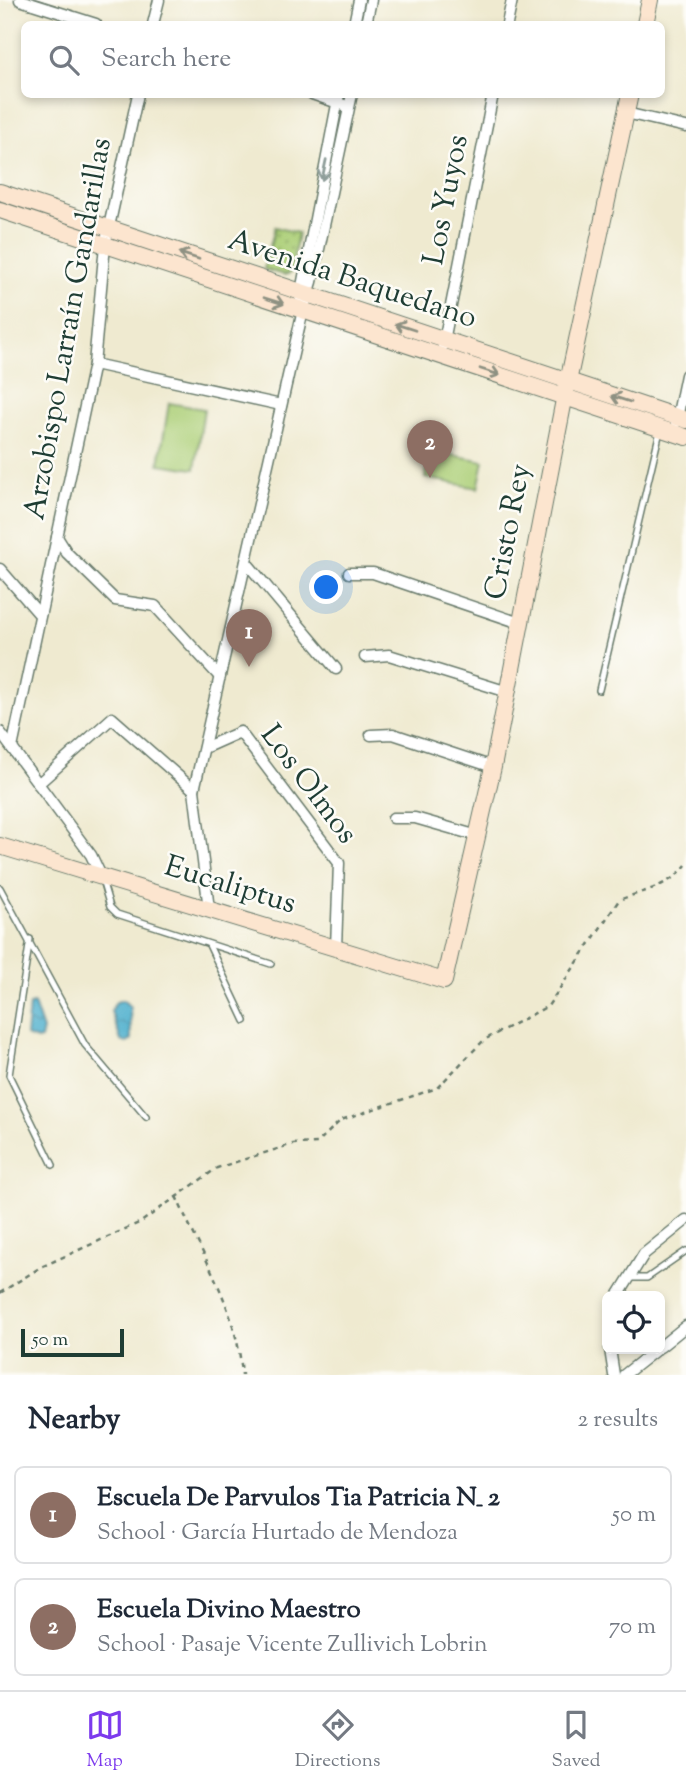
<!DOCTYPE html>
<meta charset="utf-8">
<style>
:root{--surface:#fff;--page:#f2f2f3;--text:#1f2937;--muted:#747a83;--line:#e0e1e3;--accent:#7c3aed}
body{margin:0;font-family:"Sorts Mill Goudy",serif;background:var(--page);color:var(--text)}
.controls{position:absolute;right:21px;bottom:21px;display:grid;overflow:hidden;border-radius:10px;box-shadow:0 4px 10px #0003}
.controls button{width:63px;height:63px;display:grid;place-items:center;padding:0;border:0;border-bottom:2px solid var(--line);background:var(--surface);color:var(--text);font:35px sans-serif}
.scale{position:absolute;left:21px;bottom:18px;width:103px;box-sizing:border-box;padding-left:7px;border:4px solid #1f3d34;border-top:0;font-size:19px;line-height:24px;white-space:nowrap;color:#1f3d34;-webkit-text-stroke:5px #fdfcf7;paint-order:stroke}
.you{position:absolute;left:327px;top:588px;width:24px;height:24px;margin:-18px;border:5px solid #fff;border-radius:50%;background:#1a73e8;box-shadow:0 0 0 10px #1a73e833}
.badge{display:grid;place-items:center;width:46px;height:46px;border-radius:50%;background:var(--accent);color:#fff;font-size:23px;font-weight:700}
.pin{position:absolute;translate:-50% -58px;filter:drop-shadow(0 2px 4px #0008)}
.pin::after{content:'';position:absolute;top:37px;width:24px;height:21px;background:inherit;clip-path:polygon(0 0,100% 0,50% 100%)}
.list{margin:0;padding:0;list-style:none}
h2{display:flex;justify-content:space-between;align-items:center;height:91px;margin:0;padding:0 28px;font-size:30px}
h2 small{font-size:23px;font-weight:400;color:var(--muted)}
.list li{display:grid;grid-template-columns:46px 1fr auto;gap:21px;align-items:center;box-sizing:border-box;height:98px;margin:0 14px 14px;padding:0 14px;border:2px solid var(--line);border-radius:10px}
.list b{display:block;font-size:26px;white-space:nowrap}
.list p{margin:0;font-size:23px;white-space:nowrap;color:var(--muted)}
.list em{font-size:23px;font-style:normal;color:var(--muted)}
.icon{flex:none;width:38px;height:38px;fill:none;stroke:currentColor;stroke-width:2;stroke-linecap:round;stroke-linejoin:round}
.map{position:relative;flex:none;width:686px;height:1375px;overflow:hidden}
.search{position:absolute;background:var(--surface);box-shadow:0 4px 10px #0003;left:21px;right:21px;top:21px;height:77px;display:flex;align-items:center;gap:18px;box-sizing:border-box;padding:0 24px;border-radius:10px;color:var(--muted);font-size:26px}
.sheet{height:315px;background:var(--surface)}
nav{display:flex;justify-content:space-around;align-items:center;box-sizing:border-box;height:98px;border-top:2px solid var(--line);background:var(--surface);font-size:19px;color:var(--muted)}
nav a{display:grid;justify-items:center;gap:4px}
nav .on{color:var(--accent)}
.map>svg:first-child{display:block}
</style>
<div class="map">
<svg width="686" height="1375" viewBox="0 0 686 1375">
<defs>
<pattern id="grass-dots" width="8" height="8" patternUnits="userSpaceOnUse" patternTransform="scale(1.75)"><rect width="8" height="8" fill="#accf77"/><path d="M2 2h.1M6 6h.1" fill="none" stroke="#8ba962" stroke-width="1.8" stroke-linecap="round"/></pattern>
<pattern id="water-ripples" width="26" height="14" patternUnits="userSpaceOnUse" patternTransform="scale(1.75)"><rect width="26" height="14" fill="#50b0ce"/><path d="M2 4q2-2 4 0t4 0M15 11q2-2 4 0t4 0" fill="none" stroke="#4290a8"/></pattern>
</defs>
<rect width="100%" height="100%" fill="#fdfcf7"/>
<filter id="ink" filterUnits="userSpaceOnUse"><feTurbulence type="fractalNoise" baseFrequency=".0143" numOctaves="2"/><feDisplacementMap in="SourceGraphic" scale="14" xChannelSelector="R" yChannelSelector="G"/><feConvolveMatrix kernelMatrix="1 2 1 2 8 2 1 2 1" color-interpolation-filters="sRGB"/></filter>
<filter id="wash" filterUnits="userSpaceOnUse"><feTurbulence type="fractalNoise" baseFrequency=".00686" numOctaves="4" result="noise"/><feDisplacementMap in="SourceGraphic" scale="28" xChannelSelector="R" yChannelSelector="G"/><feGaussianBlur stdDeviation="1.57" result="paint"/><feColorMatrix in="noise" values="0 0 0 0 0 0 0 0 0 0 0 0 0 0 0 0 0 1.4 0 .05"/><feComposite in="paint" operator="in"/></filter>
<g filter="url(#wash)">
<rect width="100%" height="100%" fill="#efead0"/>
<!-- grass -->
<path fill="url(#grass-dots)" stroke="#668656" stroke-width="2" d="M 275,227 L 298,233 L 291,273 L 284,275 L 264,269 Z"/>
<!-- pitch -->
<g fill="#accf77" stroke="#668656" stroke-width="2">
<path d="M 169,403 L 204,409 L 195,469 L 159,464 Z"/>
<path d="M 431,451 L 484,461 L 478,488 L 425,478 Z"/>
</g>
<!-- water -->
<g fill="url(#water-ripples)" stroke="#387681" stroke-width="2">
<path d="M 123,1000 L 130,1007 L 131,1040 L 127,1043 L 121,1041 L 111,1011 L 116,1002 Z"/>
<path d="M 34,1004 L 43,1030 L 41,1039 L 37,1040 L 26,1036 L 29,1005 Z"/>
</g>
</g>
<g filter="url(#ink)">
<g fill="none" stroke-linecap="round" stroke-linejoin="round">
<!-- lane casing -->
<g stroke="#687a6b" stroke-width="8">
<g id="lane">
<path d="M 599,690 L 660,431"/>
<path d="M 102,880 L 110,907 L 117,914 L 271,964"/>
<path d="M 0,888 L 85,1045 L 146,1117"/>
<path d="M 30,939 L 9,1075 L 53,1165"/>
<path d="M 209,945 L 245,1021"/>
<path d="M 630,1278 L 647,1278 L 686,1251"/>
</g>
</g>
<!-- street casing -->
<g stroke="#687a6b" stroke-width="13">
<g id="street">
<path d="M 20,0 L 96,24"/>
<path d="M 153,24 L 159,0"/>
<path d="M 354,24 L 359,0"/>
<path d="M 366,24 L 371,0"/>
<path d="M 507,24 L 512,0"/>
<path d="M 312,94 L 344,105"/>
<path d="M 626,113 L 686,127"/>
<path d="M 300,297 L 339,94"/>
<path d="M 443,346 L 493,94"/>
<path d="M 94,364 L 281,405"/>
<path d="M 676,423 L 686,375"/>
<path d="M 57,537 L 67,553 L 115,600 L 155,606 L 220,677"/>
<path d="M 246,562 L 336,669"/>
<path d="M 0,569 L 40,615"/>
<path d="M 349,573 L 373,573 L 520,623"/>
<path d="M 365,657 L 389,655 L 508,692"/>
<path d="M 0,732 L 91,855 L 101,876"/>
<path d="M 371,735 L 393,734 L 493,767"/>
<path d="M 12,748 L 94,364 L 105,245 L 138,94"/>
<path d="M 204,748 L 240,732 L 339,863 L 336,948"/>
<path d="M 38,784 L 112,718 L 194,790"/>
<path d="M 393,818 L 415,818 L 478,836"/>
<path d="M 209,909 L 194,790 L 303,310 L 312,282 L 352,94"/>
<path d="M 618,1296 L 644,1254 L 686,1220"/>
<path d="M 660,1347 L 686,1326"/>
<path d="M 610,1349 L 614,1375"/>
<path d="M 624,1375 L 657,1349"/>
</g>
</g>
<!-- secondary casing -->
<g stroke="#687a6b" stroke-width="18">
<g id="secondary">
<path d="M 645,24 L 650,0"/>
<path d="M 0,192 L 686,420"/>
<path d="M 0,210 L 686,437"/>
<path d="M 0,846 L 444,981 L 493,767 L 563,405 L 630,94"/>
</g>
</g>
<!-- path -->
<g stroke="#687a6b" stroke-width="2.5" stroke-dasharray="5 5" stroke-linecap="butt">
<path d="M 176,1196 C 202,1256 237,1307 242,1375"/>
<path d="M 0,1293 L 41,1267 L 141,1222 L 217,1168 L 293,1144 L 317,1143 L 341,1120 L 437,1088 L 484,1040 L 548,1006 L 619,900 C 644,890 668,888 686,865"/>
</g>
<!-- lane -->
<use href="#lane" stroke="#fff" stroke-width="5"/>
<!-- street -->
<use href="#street" stroke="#fff" stroke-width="10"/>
<!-- secondary -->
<use href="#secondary" stroke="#fce5cf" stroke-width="16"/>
</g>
<!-- one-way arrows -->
<defs><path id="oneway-shaft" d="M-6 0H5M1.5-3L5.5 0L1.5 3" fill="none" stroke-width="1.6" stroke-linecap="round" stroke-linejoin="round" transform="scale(1.75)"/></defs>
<use stroke="#8f9e9a" href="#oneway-shaft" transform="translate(324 170) rotate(102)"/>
<g stroke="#8e9182">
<use href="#oneway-shaft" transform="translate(189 256) rotate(-162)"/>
<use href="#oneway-shaft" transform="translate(274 301) rotate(18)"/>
<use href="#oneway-shaft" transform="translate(405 327) rotate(-162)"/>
<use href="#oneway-shaft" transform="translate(490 372) rotate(18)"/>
<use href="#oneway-shaft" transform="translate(621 399) rotate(-162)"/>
</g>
</g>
<g text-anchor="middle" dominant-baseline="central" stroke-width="5" stroke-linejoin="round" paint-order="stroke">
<!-- street labels -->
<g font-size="30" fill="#1f3d34" stroke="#fdfcf7">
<text transform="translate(447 200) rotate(-79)">Los Yuyos</text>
<text transform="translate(352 280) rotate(18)">Avenida Baquedano</text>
<text transform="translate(69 329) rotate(-80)">Arzobispo Larraín Gandarillas</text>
<text transform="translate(509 532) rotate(-79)">Cristo Rey</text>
<text transform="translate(308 785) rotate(53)">Los Olmos</text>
<text transform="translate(230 886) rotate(17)">Eucaliptus</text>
</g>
</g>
</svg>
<div class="controls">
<button><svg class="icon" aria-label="locate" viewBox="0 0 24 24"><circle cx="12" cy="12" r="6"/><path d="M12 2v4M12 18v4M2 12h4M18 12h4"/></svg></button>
</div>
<div class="scale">50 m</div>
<div class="you"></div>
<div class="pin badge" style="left:249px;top:667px;background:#8d6e63">1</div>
<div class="pin badge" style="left:430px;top:478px;background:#8d6e63">2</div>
<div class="search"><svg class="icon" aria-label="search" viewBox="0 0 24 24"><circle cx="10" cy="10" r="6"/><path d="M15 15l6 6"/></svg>Search here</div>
</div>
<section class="sheet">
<h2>Nearby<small>2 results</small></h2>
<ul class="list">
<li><span class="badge" style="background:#8d6e63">1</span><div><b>Escuela De Parvulos Tia Patricia N_ 2</b><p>School · García Hurtado de Mendoza</p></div><em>50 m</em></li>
<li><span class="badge" style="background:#8d6e63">2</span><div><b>Escuela Divino Maestro</b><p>School · Pasaje Vicente Zullivich Lobrin</p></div><em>70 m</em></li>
</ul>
</section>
<nav>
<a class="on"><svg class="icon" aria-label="map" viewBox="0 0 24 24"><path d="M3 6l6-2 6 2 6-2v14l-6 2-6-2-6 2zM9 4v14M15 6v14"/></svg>Map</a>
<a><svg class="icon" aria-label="directions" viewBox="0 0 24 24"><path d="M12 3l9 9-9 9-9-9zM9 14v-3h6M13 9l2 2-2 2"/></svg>Directions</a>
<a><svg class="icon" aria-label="saved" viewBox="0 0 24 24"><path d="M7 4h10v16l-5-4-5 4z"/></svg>Saved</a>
</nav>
